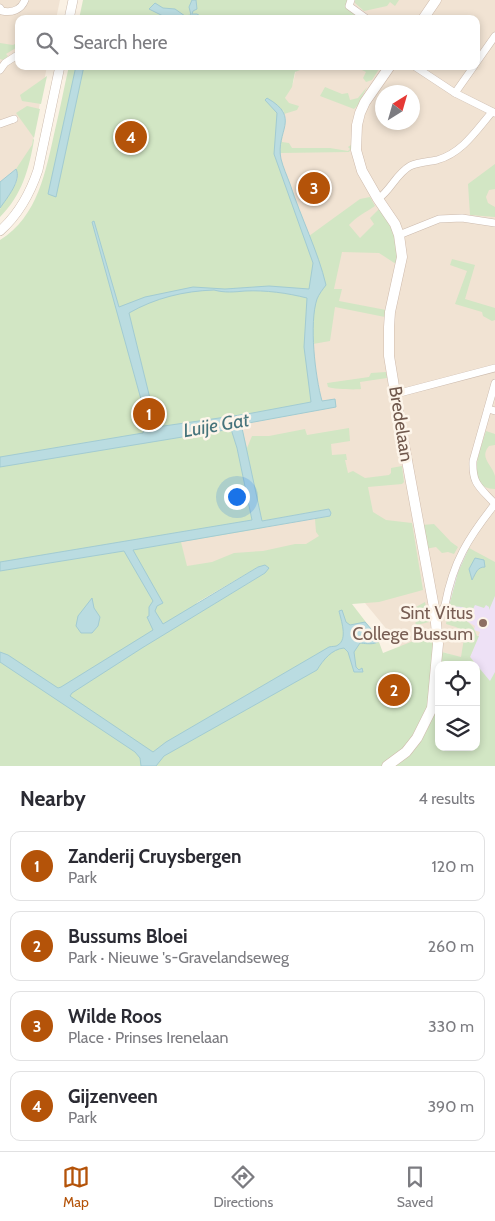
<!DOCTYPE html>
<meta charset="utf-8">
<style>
:root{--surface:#fff;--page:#f2f2f3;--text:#2b2b33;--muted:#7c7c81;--line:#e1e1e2;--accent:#b45309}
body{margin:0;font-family:Cabin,sans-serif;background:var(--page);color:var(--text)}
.controls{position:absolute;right:15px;bottom:15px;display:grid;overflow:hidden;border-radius:10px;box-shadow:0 2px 8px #0003}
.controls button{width:45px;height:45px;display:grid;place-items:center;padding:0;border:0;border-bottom:1px solid var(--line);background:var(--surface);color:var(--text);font:25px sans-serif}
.compass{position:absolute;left:375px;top:85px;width:45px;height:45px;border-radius:50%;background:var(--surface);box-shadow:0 2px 8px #0003;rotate:37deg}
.you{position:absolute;left:236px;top:496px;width:18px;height:18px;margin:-12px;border:4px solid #fff;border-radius:50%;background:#1a73e8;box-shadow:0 0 0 8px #1a73e833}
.badge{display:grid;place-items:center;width:32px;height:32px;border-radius:50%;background:var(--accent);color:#fff;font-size:16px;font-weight:700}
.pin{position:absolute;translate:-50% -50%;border:2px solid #fff;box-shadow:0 1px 5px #0006}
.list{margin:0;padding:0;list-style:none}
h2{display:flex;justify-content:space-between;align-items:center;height:65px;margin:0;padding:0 20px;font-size:21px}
h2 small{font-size:16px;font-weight:400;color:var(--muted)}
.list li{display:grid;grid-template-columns:32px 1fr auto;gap:15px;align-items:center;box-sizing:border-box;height:70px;margin:0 10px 10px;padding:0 10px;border:1px solid var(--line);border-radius:10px}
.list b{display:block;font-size:19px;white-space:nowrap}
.list p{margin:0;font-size:16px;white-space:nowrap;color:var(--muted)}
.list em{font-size:16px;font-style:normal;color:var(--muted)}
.icon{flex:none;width:28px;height:28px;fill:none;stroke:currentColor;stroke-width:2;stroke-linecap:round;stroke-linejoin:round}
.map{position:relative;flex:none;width:495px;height:766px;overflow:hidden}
.search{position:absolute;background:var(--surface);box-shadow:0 2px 8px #0003;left:15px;right:15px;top:15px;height:55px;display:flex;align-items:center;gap:12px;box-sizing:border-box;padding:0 18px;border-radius:10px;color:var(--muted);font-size:19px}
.sheet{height:385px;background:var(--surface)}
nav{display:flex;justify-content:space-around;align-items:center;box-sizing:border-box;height:70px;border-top:1px solid var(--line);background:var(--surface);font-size:14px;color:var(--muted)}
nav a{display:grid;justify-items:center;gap:2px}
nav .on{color:var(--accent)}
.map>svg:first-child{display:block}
</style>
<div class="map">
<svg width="495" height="766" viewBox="0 0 495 766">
<rect width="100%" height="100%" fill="#faf1e4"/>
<!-- residential -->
<g fill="#f1e3d3" fill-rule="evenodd">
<path d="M 0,0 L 60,0 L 56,19 L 19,19 L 19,66 L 47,66 L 28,166 L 0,201 Z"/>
<path d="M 323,0 L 495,0 L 495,690 L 476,665 L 461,657 L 452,656 L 447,653 L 403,649 L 365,603 L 296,603 L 258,567 L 175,609 L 181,541 L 330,516 L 250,464 L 242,427 L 243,424 L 266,419 L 336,407 L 322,401 L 317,385 L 313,344 L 321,264 L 302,220 L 280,158 L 280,146 L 286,120 L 284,114 L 285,98 L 293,83 L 297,66 L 476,66 L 476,19 L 316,19 ZM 382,92 L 412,92 L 412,122 L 382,122 Z"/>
</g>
<!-- education -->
<path fill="#eee1f6" d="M 465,551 L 495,562 L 495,690 L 470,657 L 480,632 L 474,630 L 475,626 L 465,620 L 457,609 L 449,607 L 458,566 Z"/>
<!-- green -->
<g fill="#d2e6c4" fill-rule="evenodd">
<path d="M 83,0 L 348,0 L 358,17 L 354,19 L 79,19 Z"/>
<path d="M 355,0 L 399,0 L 395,6 L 390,2 L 387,6 L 364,11 L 355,3 Z"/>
<path d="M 19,42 L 19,46 L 6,54 L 8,56 L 3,60 L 0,59 L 0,43 L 13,45 Z"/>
<path d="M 69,66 L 301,66 L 300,70 L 295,72 L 292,87 L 285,98 L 289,103 L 299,106 L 297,110 L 284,114 L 283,110 C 280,118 283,132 282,142 L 289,143 L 292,148 L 330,148 L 348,151 L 350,149 L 348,147 L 351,145 L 352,148 L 349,152 L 281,153 L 280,158 L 309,236 L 360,199 L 370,197 L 375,206 C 366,212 356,217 349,225 L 360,238 L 374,224 L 370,218 L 379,209 C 391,225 401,243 396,264 L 379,253 L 342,252 L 334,289 L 342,289 L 339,301 L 386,310 L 385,317 L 335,307 L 330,341 L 313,344 L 317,385 L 322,401 L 335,399 L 336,407 L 243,424 L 242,428 L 247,448 L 252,436 L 269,436 L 305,429 L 307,435 L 349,428 L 350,441 L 331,444 L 332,455 L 346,454 L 347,460 L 345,460 L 348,473 L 353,471 L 365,478 L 389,475 L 391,473 L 391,468 L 402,466 L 404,482 L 402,484 L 368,487 L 373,512 L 386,520 L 412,523 L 423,590 L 379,602 L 352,604 L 372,630 L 380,633 L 381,636 L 379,642 L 383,653 L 431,634 L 433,644 L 436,643 L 442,652 L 461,657 L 465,632 L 456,627 L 446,624 L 448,612 C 457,608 459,615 465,620 C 472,625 474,627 477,636 L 479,636 L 470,657 L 490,681 L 495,672 L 495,766 L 0,766 L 0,240 C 38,217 46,170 55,130 C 60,109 64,88 69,66 ZM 329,509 L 329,516 L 315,519 L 316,532 L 319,536 L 306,544 L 295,544 L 263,551 L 234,553 L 212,562 L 187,566 L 181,542 L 263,528 L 262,521 ZM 258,567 L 268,568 L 265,573 L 175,627 L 198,602 ZM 439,665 L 476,665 L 476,747 L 439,747 Z"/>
<path d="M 354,66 L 381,66 L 372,80 L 366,82 L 363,78 L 366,72 Z"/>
<path d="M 47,76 L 41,104 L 22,101 L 20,95 Z"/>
<path d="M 325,87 L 342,94 L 348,93 L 350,100 L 358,98 L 367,87 L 358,105 L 354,109 L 320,96 Z"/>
<path d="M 27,106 L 40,109 L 34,138 L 16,113 Z"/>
<path d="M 33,138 L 34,140 C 29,169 22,195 0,217 C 0,214 0,211 0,209 C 3,196 24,183 16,169 L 32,145 Z"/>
<path d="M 495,164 L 495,189 L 489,190 L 486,197 L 488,203 L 495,207 L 495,217 L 470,215 L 468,184 Z"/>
<path d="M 452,259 L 475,265 L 465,299 L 495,308 L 495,320 L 492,321 L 483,316 L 482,312 L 455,304 L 467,271 L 450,265 Z"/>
<path d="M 386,372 L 387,378 L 360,382 L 361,389 C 355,390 333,389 328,387 L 327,383 L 369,377 L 371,373 Z"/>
<path d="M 486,431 L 495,434 L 495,445 L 489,446 C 479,458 492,464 495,476 C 495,480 495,485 495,489 C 463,488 481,449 486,431 Z"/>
<path d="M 434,524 L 451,542 L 458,547 L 454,554 L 448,552 L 442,553 L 436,547 L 425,549 L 422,525 Z"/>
<path d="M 469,548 L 495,562 L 495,596 L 489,610 L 489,607 L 486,605 L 484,608 L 475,605 L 472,611 L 462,607 L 449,606 L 458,572 Z"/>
<path d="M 425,602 L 429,622 L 417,625 L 415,623 L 420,619 L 421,615 L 416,607 Z"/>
</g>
<!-- water -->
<g fill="#badce1" stroke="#a2cbd2" fill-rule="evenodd">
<path d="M 192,0 L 196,0 L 197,9 L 193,11 L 192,14 L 197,14 L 205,19 L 169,19 L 149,9 L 155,3 L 163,8 L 175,9 L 185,16 L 191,15 L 189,7 Z"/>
<path d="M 76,66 L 84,66 L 56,197 L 48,194 Z"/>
<path d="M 267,98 C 302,118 275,131 281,159 C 283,167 287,176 290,184 C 301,218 318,251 326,285 C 323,289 319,294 317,299 C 309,323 315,376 322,401 L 335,399 L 336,407 L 243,424 L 242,428 L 262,521 L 329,509 L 331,513 L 330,516 L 133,550 L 163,603 L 157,606 L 155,611 L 163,624 L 258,567 L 265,565 L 269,568 L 265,573 L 142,648 L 72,693 L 70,696 L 153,752 L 166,742 L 329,647 C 332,646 336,647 338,645 C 348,639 341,620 339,611 L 342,610 L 346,622 L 350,625 L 365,622 L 372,630 L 380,633 C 383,646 369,644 360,643 L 354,652 L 356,667 L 359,670 L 362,668 L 363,672 L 354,672 L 348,652 L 344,648 C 332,649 323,660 317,670 L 164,756 L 156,766 L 141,766 L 140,758 L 135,752 L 0,662 L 0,652 L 8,655 L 58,688 L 61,687 L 153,630 L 147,617 L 149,616 L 149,607 L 153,601 L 124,551 L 0,571 L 0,562 L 252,520 L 237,448 L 231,429 L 0,467 L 0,457 L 143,433 L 147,421 L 92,222 L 94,221 L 119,307 L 145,297 L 193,287 L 225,289 L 269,286 L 309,289 L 313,263 L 274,154 L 277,113 L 265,100 ZM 214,290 C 225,293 234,292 245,291 C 266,290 287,293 307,298 L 304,347 L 311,402 L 247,414 L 157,427 L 129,313 C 155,298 184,291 214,290 Z"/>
<path d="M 16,169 C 22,180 7,198 0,208 L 0,182 Z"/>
<path d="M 475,558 L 484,560 L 485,567 C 477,567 476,573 472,580 L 469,569 Z"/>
<path d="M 92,598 L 94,608 L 100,617 L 98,626 L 92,633 L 81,633 L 76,626 L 78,616 Z"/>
</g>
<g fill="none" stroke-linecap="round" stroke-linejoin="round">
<!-- minor casing -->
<g stroke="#ccbbae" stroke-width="8">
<g id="minor">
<path d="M 351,0 L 349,6 L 367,19"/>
<path d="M 0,8 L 2,11 C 12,13 21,10 25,0"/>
<path d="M 476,63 L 495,36"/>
<path d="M 414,66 L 455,93"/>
<path d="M 474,66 L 455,93 L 495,113"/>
<path d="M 0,70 L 5,63 L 19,54"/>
<path d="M 0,124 L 14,119"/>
<path d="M 378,199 C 391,190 396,174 410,166 C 419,162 428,162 437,160 C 462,153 476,131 492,112"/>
<path d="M 399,235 L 439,219 L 462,218 L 495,223"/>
<path d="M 396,394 L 495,368"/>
<path d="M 488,409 L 495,411"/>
<path d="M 495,504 C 480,487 472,485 473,461 L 495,383"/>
<path d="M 435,613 L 442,611 L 445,605 C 453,562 468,538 495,504"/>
</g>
</g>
<!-- tertiary casing -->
<g stroke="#ccbbae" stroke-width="10">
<g id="tertiary">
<path d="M 69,19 L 73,0"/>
<path d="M 0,231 C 19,214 30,194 38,170 L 60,66"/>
</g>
</g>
<!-- secondary casing -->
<g stroke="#cfbbac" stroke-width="11">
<g id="secondary">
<path d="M 423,19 L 436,0"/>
<path d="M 387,766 L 406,752 L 417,738 L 432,708 L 438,644 L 435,613 L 399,417 L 389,356 L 389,327 L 390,312 L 402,257 L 399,235 L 395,224 L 378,199 L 362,171 L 356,150 L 357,125 L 360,113 L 365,102 L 390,66"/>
</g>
</g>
<!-- minor -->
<use href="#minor" stroke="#fff" stroke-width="7"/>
<!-- tertiary -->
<use href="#tertiary" stroke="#fff" stroke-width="9"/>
<!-- secondary -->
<use href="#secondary" stroke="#fff" stroke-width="10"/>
</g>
<!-- markers -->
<circle fill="#8d6e63" stroke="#fdf5ea" stroke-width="2" cx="483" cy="623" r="5"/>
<g text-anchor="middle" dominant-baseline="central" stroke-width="5" stroke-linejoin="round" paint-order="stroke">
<!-- street labels -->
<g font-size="18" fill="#70584c" stroke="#fdf5ea">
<text transform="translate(401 424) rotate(81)">Bredelaan</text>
</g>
<!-- education labels -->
<g font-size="18" fill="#785e54" stroke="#fdf5ea" text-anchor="end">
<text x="473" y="613">Sint Vitus<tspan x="473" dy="21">College Bussum</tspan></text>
</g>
<!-- water labels -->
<g font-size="19" font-style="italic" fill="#45737b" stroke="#fdf5ea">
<text transform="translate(216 425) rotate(-10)">Luije Gat</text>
</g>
</g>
</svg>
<div class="controls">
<button><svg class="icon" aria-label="locate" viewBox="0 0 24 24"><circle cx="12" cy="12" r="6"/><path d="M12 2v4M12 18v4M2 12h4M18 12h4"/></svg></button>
<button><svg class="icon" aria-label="layers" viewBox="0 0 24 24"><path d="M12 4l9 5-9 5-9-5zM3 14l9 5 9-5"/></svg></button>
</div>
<svg class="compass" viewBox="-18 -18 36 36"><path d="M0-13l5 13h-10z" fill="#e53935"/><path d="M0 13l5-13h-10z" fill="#7c7c81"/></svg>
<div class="you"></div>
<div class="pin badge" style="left:149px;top:414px">1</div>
<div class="pin badge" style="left:394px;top:690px">2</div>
<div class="pin badge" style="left:314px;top:188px">3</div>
<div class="pin badge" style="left:131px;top:137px">4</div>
<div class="search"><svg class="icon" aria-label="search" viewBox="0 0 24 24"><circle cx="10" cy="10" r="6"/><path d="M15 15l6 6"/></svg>Search here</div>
</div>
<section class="sheet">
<h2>Nearby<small>4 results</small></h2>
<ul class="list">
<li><span class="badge">1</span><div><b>Zanderij Cruysbergen</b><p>Park</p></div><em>120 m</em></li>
<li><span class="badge">2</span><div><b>Bussums Bloei</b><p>Park · Nieuwe 's-Gravelandseweg</p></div><em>260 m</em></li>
<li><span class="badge">3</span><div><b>Wilde Roos</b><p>Place · Prinses Irenelaan</p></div><em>330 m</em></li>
<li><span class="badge">4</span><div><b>Gijzenveen</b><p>Park</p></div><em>390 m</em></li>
</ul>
</section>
<nav>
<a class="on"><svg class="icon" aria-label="map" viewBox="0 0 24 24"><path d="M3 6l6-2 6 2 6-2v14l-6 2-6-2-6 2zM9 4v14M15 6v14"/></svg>Map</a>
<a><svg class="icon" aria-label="directions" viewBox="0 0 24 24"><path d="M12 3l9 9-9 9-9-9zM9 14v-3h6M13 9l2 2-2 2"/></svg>Directions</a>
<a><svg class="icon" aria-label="saved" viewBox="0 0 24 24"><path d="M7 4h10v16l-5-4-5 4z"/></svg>Saved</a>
</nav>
